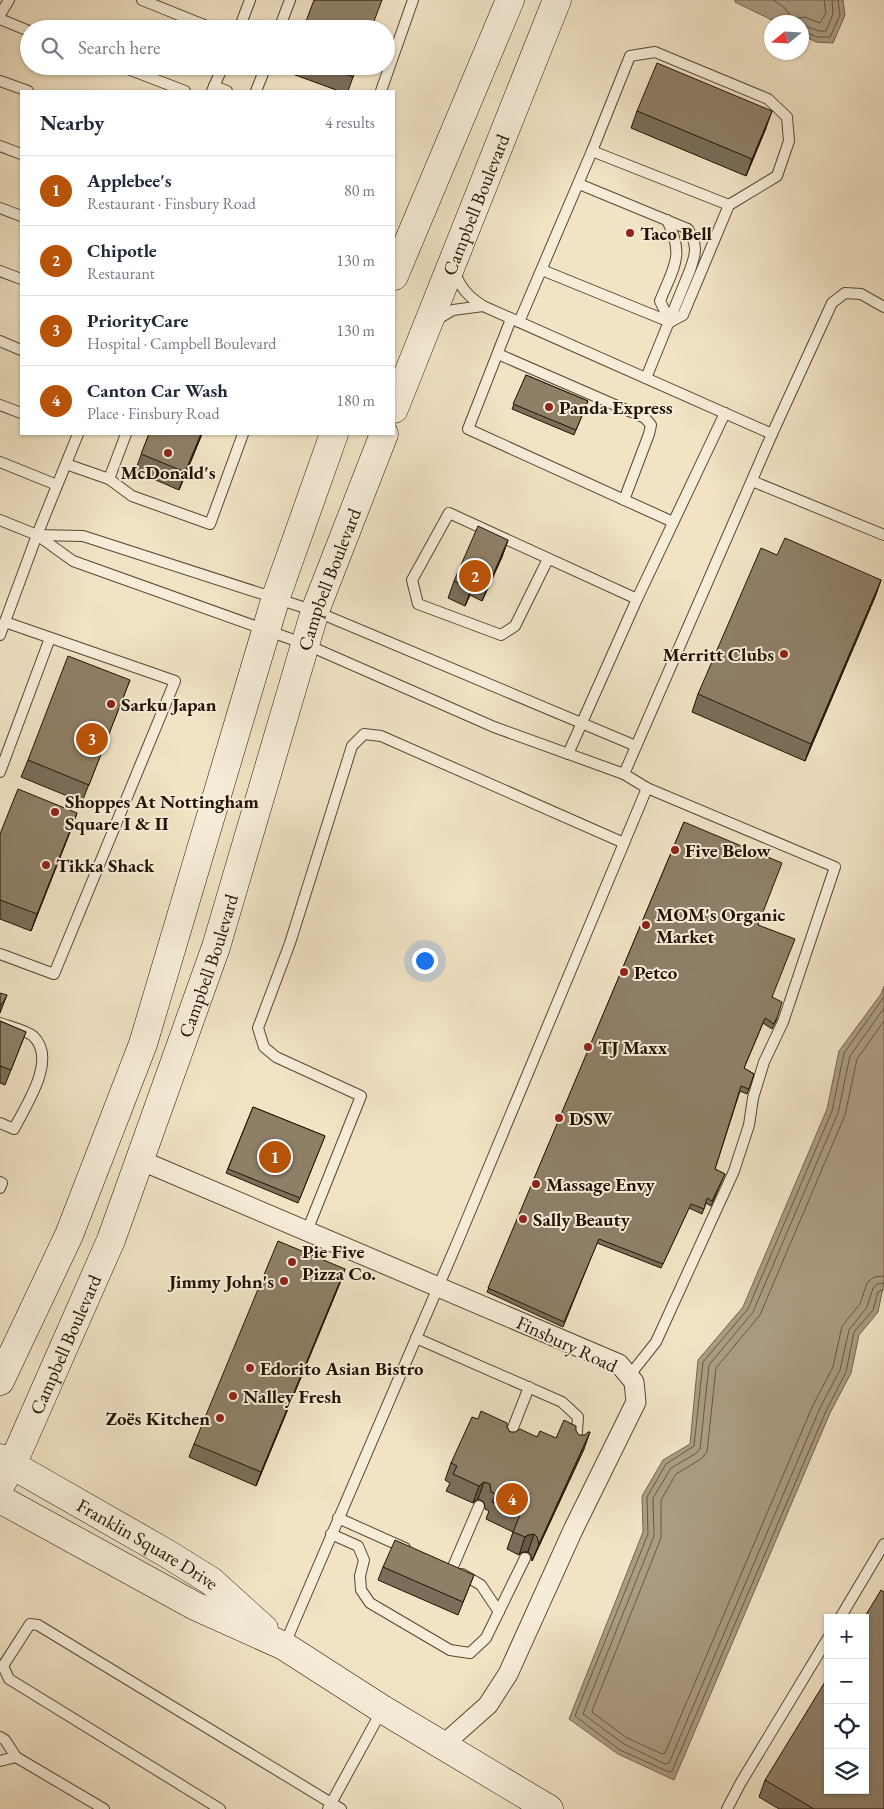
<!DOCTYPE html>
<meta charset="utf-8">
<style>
:root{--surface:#fff;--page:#f6f6f7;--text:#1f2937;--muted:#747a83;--line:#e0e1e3;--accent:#b45309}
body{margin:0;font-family:"EB Garamond",serif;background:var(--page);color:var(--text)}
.controls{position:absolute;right:15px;bottom:15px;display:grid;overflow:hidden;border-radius:0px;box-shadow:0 1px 4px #0004}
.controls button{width:45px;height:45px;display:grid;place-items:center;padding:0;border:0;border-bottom:1px solid var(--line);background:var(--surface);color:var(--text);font:25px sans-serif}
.compass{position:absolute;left:764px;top:15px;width:45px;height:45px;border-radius:50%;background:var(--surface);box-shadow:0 1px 4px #0004;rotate:252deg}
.you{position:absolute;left:424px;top:960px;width:18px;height:18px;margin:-12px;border:4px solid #fff;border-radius:50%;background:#1a73e8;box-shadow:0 0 0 8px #1a73e833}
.badge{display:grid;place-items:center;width:32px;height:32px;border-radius:50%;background:var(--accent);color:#fff;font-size:16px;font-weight:700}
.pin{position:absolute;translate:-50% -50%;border:2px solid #fff;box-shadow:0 1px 5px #0006}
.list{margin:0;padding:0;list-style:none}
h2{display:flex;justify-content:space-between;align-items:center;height:65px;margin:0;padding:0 20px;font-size:21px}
h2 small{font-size:16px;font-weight:400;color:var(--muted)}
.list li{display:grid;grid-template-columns:32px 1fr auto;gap:15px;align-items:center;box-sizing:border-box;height:70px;padding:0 20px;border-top:1px solid var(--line)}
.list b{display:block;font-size:19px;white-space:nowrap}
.list p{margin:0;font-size:16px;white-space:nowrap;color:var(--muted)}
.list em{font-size:16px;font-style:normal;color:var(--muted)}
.icon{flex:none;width:28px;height:28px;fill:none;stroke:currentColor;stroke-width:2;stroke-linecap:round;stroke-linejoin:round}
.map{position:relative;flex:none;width:884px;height:1809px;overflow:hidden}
.search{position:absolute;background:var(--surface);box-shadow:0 1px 4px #0004;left:20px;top:20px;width:375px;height:55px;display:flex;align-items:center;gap:12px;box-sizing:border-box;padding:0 18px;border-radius:28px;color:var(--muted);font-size:19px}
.panel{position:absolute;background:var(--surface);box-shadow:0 1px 4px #0004;left:20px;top:90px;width:375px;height:345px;border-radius:0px}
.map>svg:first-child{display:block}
</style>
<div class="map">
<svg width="884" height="1809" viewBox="0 0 884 1809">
<rect width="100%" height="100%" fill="#f1e3c4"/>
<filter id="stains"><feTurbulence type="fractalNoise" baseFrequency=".004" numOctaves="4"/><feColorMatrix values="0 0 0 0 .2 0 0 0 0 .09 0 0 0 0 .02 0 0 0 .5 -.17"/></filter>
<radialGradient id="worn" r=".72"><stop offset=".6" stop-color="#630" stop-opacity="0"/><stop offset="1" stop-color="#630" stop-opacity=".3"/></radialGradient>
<!-- water -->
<g fill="#ab9c82" stroke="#74654f">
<path d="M 735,0 L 843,0 L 845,15 L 833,43 L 816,42 L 802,35 L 802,22 L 776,22 L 735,2 Z"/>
<path d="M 884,986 L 884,1283 L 878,1312 L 859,1335 L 851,1373 L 830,1413 L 674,1780 L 618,1754 L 569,1719 L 643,1532 L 642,1496 L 663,1460 L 690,1444 L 698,1360 L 743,1307 L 827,1109 L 839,1051 L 881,994 Z"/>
</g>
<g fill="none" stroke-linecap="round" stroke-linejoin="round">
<!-- shore -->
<g stroke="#665842" stroke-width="1">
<path d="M 773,0 L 785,8 L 792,19 L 805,17 L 820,23 L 826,13 L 824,0"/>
<path d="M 802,25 L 819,31 L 826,31 L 833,14 L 832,0"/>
<path d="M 802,31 L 817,37 L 830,37 L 840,15 L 838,0"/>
<path d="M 884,997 L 844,1053 L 832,1111 L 748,1309 L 703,1362 L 694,1446 L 666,1464 L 647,1497 L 648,1534 L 575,1716 L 620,1750 L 669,1772 L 672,1771 L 826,1411 L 846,1372 L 854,1332 L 873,1310 L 878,1292 L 884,1289"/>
<path d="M 884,1008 L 850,1056 L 838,1113 L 753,1312 L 709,1365 L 700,1449 L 695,1454 L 671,1468 L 653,1498 L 654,1536 L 583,1714 L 624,1744 L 665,1764 L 669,1763 L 820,1408 L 840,1370 L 849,1330 L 867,1307 L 873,1288 L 877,1284 L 884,1283"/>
<path d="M 884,1021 L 857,1059 L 845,1115 L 760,1315 L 716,1368 L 707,1452 L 701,1459 L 676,1474 L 661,1500 L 661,1538 L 592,1711 L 593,1713 L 627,1738 L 662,1754 L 665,1753 L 813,1405 L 833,1367 L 842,1326 L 860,1304 L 867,1283 L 874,1277 L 884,1276"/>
</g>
<!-- lane casing -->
<g stroke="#564733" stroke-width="12">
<g id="lane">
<path d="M 142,0 L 214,29"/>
<path d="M 0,15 L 9,0"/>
<path d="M 0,19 L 29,31"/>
<path d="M 239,29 L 250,0"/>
<path d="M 279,29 L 290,0"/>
<path d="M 120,66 L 185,91"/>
<path d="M 0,81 L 28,91"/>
<path d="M 214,86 L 227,91"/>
<path d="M 212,91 L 223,66"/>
<path d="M 256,91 L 266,66"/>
<path d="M 381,91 L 413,0"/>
<path d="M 0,146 L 21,154"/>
<path d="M 592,151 L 729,205"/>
<path d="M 579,184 L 688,229 C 698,246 696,253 690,270 L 646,378"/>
<path d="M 0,208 L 21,216"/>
<path d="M 667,220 C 685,256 674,266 660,301 L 670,322"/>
<path d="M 542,270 L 670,322"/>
<path d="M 0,271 L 21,279"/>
<path d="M 455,272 C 460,288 469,297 483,306 L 772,434 L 624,774 L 647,788 L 835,867 L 783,1022 L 764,1062 L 753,1098 L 749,1125 L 734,1171 L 656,1342 L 629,1376"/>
<path d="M 511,319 L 468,429 L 673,522"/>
<path d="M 436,320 L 453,310 L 483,306"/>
<path d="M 519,322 L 592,151 L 630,56 L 655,52 L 768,99 L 787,117 L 789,141 L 777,176 L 729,205 L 683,315 L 670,322"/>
<path d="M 0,341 L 21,350"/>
<path d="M 498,354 L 645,418 L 651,425 L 649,434 L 624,500"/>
<path d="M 0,405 L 21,413"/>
<path d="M 772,434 L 832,303 L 845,293 L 861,294 L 884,307"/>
<path d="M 0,462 L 57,485"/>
<path d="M 66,464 L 109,479 L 132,496 L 210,524 L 243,434"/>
<path d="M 109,479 L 126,434"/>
<path d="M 752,481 L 884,535"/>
<path d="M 0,520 L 37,535 L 73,561 L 305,644 L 494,727 L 624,774"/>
<path d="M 37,535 L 83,536 L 315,611 L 636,746"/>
<path d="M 548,559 L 515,626 L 501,635 L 418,604 L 412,580 L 449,513 L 637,599"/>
<path d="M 0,635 L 37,535 L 78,434"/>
<path d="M 568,754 L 637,599 L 725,413"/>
<path d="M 0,772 L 50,638"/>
<path d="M 0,954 L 54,974 L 175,681 L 5,622"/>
<path d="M 0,1023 C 8,1026 27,1031 33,1036 C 58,1059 26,1105 14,1129 L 0,1123"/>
<path d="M 0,1182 L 2,1183 L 0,1188"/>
<path d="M 307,1231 L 361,1096 L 276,1057 L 264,1047 L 258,1028 L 290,943 L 352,746 L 364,734 L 381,736 L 624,843"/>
<path d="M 416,1338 L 562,1402 L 578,1417 L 576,1445"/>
<path d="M 507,1443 L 529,1387"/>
<path d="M 338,1518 L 405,1548"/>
<path d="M 331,1534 L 358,1546 L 364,1560 L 360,1576 L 361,1590 L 370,1603 L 450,1650 L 470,1653 L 486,1638 L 525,1558"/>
<path d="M 452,1569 L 479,1506"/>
<path d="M 462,1574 L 481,1585 L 499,1612"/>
<path d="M 840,1618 L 884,1544"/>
<path d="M 284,1646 L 457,1243 L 647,788"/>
<path d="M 0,1737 L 5,1740 L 16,1757 L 104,1809"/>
<path d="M 0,1761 L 16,1757"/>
<path d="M 220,1809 L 9,1679 L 3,1666 L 30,1624 L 38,1625 L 341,1809"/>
<path d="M 328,1809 L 382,1710"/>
<path d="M 727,1809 L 740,1784 L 828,1638"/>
</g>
</g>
<!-- street casing -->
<g stroke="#564733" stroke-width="21">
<path id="street" d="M 140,1160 L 619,1364 L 634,1382 L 636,1402 L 573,1530 L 508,1674 L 488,1705 L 443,1745"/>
</g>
<!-- secondary casing -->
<g stroke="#221303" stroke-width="29">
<g id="secondary">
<path d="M 394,276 L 510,0"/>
<path id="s1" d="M 394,409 L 557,0"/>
<path d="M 0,1381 L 69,1235 L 143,1044 L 276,597 L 334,434"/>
<path id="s2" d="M 0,1458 L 166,1553 L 211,1581 L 264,1629"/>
<path id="s3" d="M 0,1486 L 12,1465 L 111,1240 L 216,947 L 315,611 L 384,434"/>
<path d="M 0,1499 L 195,1606 L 284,1646 L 382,1709 L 549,1809"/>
</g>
</g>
<!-- lane -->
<use href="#lane" stroke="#f6edd9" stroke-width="10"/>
<!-- street -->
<use href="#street" stroke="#f6edd9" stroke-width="19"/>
<!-- secondary -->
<use href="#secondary" stroke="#f6edd9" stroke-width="28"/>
</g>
<!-- wall -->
<g fill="#7a6d59" stroke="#221303">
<path d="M 289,66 L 357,66 L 348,91 L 339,91 L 287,72 Z"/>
<path d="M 637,111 L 766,128 L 746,176 L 631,128 Z"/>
<path d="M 526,375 L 588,401 L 574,435 L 512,409 Z"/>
<path d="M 149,434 L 202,434 L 179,490 L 135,471 Z"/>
<path d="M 508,540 L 502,557 L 482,601 L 470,595 L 465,606 L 448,598 L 454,581 Z"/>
<path d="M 777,555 L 881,580 L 875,597 L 805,761 L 692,712 L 698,694 Z"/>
<path d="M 130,680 L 82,802 L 21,777 L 28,760 Z"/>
<path d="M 77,813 L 31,931 L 0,919 L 0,834 Z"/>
<path d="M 684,822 L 758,925 L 777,1019 L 772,1029 L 763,1023 L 744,1068 L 754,1074 L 747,1094 L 740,1091 L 715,1169 L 725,1174 L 711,1206 L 706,1203 L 702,1214 L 689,1208 L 661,1268 L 597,1243 L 563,1327 L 487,1292 Z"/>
<path d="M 0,1021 L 26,1032 L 5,1085 L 0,1083 Z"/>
<path d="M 253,1107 L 325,1136 L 298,1203 L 226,1173 Z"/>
<path d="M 340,1283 L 256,1486 L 189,1457 L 194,1444 Z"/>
<path d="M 478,1419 L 507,1427 L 510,1432 L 537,1437 L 556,1438 L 576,1431 L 584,1449 L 532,1561 L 531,1555 L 528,1552 L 522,1552 L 519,1555 L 507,1549 L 513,1532 L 486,1519 L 489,1511 L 485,1509 L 484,1502 L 478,1499 L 473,1503 L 446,1491 L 450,1483 L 445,1480 L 451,1463 Z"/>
<path d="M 383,1567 L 474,1575 L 458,1615 L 378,1580 Z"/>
<path d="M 765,1780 L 884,1809 L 779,1809 L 759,1797 Z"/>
</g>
<!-- shaded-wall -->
<g fill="#635948" stroke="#221303">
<path d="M 772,111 L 766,128 L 746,176 L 752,159 Z"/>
<path d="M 201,434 L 202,434 L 179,490 L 185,472 Z"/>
<path d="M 508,540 L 502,557 L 482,601 L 489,584 Z"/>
<path d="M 476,578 L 470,595 L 465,606 L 471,589 Z"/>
<path d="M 881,580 L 875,597 L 805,761 L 811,744 Z"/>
<path d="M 77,813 L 71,830 L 31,931 L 37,914 Z"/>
<path d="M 7,995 L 0,1013 L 0,1005 Z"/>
<path d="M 345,1269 L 340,1283 L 256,1486 L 261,1472 Z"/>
<path d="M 590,1432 L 584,1449 L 532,1561 L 539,1544 Z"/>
<path d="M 484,1482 L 478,1499 L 473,1503 L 479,1486 Z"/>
<path d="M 534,1534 L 528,1552 L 522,1552 L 519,1555 L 525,1537 L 528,1535 Z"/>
</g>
<!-- building -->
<g fill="#8e7f67" stroke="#221303">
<path d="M 314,0 L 382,0 L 371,29 L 303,29 Z"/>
<path d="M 657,63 L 772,111 L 752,159 L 637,111 Z"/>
<path d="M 325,66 L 357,66 L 353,77 Z"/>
<path d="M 526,375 L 588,401 L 576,430 L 513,404 Z"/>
<path d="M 149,434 L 201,434 L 185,472 L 141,454 Z"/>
<path d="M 478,526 L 508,540 L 489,584 L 476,578 L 471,589 L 454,581 Z"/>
<path d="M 785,538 L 881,580 L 811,744 L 698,694 L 761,548 L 777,555 Z"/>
<path d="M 68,656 L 130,680 L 89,785 L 28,760 Z"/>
<path d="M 18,789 L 77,813 L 37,914 L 0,900 L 0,834 Z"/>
<path d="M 684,822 L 782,863 L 758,925 L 795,939 L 772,997 L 782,1002 L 778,1015 L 774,1024 L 765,1018 L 744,1068 L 754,1074 L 749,1089 L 741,1086 L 715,1169 L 725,1174 L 712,1201 L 707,1198 L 704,1209 L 691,1204 L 663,1264 L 599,1239 L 564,1322 L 488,1288 Z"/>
<path d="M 0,993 L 7,995 L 4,1001 L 0,1005 Z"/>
<path d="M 0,1021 L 26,1032 L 11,1070 L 0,1066 Z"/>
<path d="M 253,1107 L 325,1136 L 300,1198 L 228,1169 Z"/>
<path d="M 278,1241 L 345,1269 L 261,1472 L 194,1444 Z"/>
<path d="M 481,1411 L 507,1423 L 507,1427 L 510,1432 L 515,1432 L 520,1429 L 537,1437 L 540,1431 L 556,1438 L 564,1420 L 576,1426 L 576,1431 L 579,1435 L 585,1435 L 588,1432 L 590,1432 L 539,1544 L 537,1537 L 534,1534 L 528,1535 L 525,1537 L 513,1532 L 520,1515 L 492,1502 L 496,1494 L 491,1492 L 490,1484 L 484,1482 L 479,1486 L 453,1474 L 457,1466 L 451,1463 L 472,1417 L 478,1419 Z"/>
<path d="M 395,1540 L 474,1575 L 463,1602 L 383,1567 Z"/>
<path d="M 881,1590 L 884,1592 L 884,1809 L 814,1809 L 765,1780 L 828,1677 L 828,1790 L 865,1790 L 865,1618 L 864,1618 Z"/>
</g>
<!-- markers -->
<g fill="#8f2418" stroke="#f6edd9" stroke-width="2">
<circle cx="630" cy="233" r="5"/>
<circle cx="549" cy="407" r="5"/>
<circle cx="168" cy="453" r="5"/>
<circle cx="784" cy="654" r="5"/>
<circle cx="111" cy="704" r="5"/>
<circle cx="55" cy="812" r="5"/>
<circle cx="675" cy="850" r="5"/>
<circle cx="46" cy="865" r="5"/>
<circle cx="646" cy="925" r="5"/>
<circle cx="624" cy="972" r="5"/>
<circle cx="588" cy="1047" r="5"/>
<circle cx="559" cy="1118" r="5"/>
<circle cx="536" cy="1184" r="5"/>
<circle cx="523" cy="1219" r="5"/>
<circle cx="292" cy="1262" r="5"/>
<circle cx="284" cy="1281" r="5"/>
<circle cx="250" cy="1368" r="5"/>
<circle cx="233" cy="1396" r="5"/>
<circle cx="220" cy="1418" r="5"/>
</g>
<g text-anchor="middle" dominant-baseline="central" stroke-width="4" stroke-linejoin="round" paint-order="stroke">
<!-- street labels -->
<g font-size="19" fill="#221303" stroke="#f6edd9">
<text stroke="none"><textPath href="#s1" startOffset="220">Campbell Boulevard</textPath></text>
<text stroke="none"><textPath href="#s3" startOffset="966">Campbell Boulevard</textPath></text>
<text stroke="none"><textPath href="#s3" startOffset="561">Campbell Boulevard</textPath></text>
<text stroke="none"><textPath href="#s3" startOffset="156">Campbell Boulevard</textPath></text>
<text transform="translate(567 1344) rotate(25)">Finsbury Road</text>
<text stroke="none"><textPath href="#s2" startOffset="171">Franklin Square Drive</textPath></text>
</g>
<!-- poi labels -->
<g font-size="19" font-weight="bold" fill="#221303" stroke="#f6edd9" text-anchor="start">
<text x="640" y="233">Taco Bell</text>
<text x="559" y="407">Panda Express</text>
<text x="168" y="472" text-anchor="middle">McDonald's</text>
<text x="774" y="654" text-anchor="end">Merritt Clubs</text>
<text x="121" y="704">Sarku Japan</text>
<text x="65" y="801">Shoppes At Nottingham<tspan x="65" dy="22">Square I &amp; II</tspan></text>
<text x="685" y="850">Five Below</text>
<text x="56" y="865">Tikka Shack</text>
<text x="656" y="914">MOM's Organic<tspan x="656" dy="22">Market</tspan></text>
<text x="634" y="972">Petco</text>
<text x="598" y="1047">TJ Maxx</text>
<text x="569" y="1118">DSW</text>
<text x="546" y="1184">Massage Envy</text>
<text x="533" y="1219">Sally Beauty</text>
<text x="302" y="1251">Pie Five<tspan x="302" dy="22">Pizza Co.</tspan></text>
<text x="274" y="1281" text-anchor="end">Jimmy John's</text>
<text x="260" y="1368">Edorito Asian Bistro</text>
<text x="243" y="1396">Nalley Fresh</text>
<text x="210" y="1418" text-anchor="end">Zoës Kitchen</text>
</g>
</g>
<rect width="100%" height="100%" filter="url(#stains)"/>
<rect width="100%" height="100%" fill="url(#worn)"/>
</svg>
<div class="controls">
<button>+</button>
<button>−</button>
<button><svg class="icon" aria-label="locate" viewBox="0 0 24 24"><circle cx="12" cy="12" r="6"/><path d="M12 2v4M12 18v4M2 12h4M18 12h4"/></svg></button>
<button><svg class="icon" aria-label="layers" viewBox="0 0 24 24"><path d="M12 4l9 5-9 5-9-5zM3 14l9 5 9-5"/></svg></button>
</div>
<svg class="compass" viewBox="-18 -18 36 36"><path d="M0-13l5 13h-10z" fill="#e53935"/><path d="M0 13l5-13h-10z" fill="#747a83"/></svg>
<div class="you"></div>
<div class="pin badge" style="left:275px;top:1157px">1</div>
<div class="pin badge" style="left:475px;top:576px">2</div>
<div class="pin badge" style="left:92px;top:739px">3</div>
<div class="pin badge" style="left:512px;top:1499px">4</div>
<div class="search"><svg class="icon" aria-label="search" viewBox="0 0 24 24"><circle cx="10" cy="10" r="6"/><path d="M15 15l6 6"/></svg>Search here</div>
<section class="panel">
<h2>Nearby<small>4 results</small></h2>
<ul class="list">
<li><span class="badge">1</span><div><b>Applebee's</b><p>Restaurant · Finsbury Road</p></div><em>80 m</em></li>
<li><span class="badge">2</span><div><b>Chipotle</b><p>Restaurant</p></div><em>130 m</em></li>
<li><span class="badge">3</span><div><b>PriorityCare</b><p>Hospital · Campbell Boulevard</p></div><em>130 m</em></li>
<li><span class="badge">4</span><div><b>Canton Car Wash</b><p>Place · Finsbury Road</p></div><em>180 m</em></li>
</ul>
</section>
</div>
